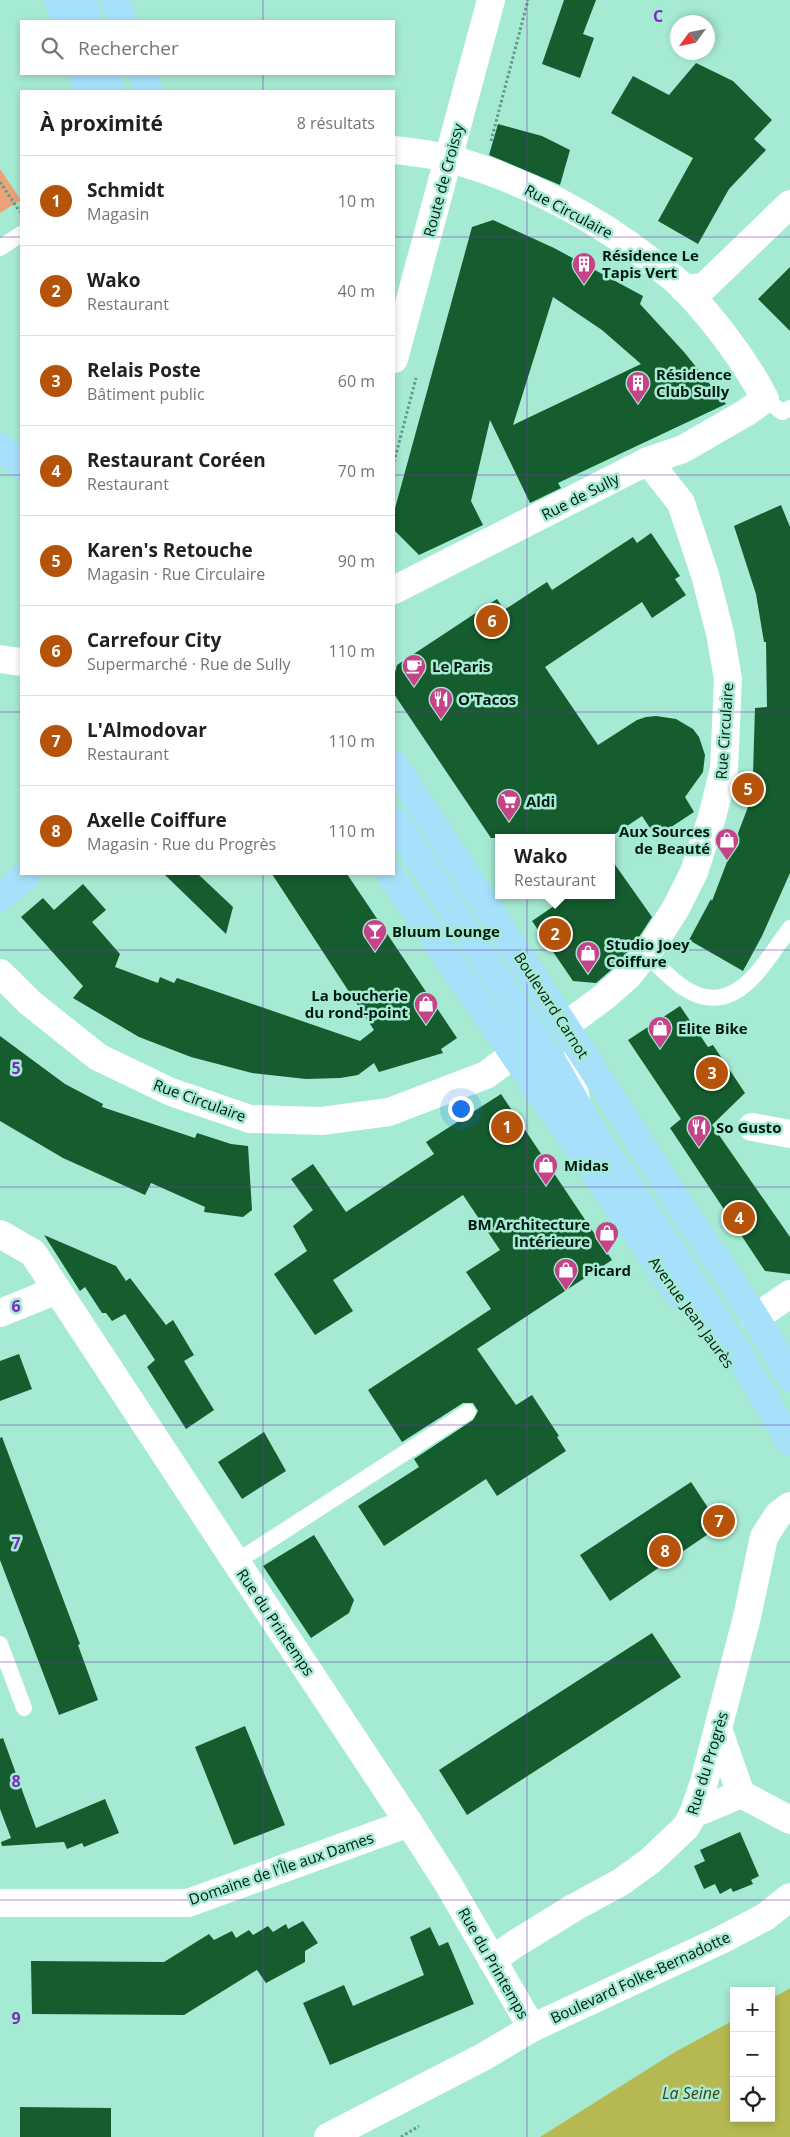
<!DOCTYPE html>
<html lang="fr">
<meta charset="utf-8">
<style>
:root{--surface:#fff;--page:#f6f6f6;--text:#202124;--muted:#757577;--line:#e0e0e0;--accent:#b45309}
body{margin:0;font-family:"Open Sans",sans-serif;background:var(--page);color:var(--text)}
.controls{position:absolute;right:15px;bottom:15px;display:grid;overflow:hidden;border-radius:0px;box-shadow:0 2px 8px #0003}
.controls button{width:45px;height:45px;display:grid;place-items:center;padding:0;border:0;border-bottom:1px solid var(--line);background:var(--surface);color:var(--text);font:25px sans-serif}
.compass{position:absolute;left:670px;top:15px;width:45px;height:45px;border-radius:50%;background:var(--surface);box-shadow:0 2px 8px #0003;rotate:237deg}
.you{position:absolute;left:460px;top:1108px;width:18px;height:18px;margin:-12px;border:4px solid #fff;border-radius:50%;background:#1a73e8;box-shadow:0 0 0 8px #1a73e833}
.badge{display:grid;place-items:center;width:32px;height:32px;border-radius:50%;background:var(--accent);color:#fff;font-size:16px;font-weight:700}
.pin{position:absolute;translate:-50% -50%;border:2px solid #fff;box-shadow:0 1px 5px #0006}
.popup{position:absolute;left:495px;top:834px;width:120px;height:65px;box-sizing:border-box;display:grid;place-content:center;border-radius:0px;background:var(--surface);filter:drop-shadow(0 1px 4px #0005);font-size:16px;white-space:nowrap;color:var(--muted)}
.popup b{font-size:19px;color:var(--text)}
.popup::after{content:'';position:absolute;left:50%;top:100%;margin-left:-10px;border:10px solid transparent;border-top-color:var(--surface)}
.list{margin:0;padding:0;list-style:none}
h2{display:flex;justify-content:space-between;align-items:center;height:65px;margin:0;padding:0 20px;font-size:21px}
h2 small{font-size:16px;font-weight:400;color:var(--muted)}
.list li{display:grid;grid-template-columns:32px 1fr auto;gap:15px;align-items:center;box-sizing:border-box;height:90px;padding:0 20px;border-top:1px solid var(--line)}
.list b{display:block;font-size:19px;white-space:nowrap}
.list p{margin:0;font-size:16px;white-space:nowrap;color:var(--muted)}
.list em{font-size:16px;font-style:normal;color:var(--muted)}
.icon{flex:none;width:28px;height:28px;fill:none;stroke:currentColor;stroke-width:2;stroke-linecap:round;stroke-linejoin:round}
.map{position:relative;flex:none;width:790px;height:2137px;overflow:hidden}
.search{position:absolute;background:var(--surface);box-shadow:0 2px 8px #0003;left:20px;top:20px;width:375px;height:55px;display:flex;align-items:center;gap:12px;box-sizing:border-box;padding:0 18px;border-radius:0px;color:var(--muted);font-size:19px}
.panel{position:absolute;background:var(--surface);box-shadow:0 2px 8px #0003;left:20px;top:90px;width:375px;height:785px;border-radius:0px}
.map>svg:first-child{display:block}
</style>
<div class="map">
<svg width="790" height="2137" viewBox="0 0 790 2137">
<rect width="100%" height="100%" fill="#a5ead2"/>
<!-- green -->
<path fill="#eba278" d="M 0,169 L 21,200 L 0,213 Z"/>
<!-- water -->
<path fill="#b6b951" d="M 790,1988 L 790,2137 L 540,2137 L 675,2052 L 734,2020 L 734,2118 L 771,2118 L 771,1999 Z"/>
<!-- building -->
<g fill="#155c2e" fill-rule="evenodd">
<path d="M 564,0 L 596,0 L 583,34 L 594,38 L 580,78 L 542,64 Z"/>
<path d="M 696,63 L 733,81 L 772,120 L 754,139 L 766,150 L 729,189 L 698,244 L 658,221 L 693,158 L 611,113 L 633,76 L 669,95 Z"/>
<path d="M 498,124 L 542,136 L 570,150 L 560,185 L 489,155 Z"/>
<path d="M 493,220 L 554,248 L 643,296 L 640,304 L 684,352 L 726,404 L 558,483 L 561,488 L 530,503 L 490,420 L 471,501 L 483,525 L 419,555 L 394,530 L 394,512 L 472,227 ZM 553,297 L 602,330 L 641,364 L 513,425 Z"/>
<path d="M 790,267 L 790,331 L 758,299 Z"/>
<path d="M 781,505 L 790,527 L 790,873 L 762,936 L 743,971 L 689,940 L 711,899 L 712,901 L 753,794 L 747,798 L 755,773 L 753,774 L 755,708 L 767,707 L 766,642 L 764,642 L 756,594 L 734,526 Z"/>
<path d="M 651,533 L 680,576 L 675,579 L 686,595 L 652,618 L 642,602 L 545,667 L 598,745 L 637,720 L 646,717 L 656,716 L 676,719 L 693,729 L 699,737 L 705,755 L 703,772 L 685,797 L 694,812 L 656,837 L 642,816 L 609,838 L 491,838 L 394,694 L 394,676 L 397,665 L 497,599 L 504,610 L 547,582 L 552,590 L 633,537 L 637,543 Z"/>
<path d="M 611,859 L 652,917 L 639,937 L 617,965 L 596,983 L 573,981 L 532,921 L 570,895 L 611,895 Z"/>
<path d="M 164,874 L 198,874 L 233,907 L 226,934 Z"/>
<path d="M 272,874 L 347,874 L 457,1038 L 441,1049 L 443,1053 L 379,1072 L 374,1063 L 358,1075 L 340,1078 L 306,1079 L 252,1073 L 191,1057 L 139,1037 L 73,998 L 83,986 L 21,917 L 43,898 L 54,910 L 83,884 L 106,910 L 92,922 L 120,954 L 115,967 L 158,983 L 160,977 L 174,983 L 177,978 L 360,1041 L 374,1030 Z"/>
<path d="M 680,1006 L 708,1047 L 713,1045 L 745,1093 L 712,1125 L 790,1237 L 790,1274 L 765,1271 L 670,1128 L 681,1119 L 628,1040 Z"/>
<path d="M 0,1036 L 65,1084 L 103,1104 L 102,1107 L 195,1138 L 197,1133 L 231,1144 L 248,1146 L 252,1210 L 243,1217 L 204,1212 L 205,1207 L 151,1183 L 145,1195 L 63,1158 L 0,1121 Z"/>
<path d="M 501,1094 L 612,1260 L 477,1349 L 516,1405 L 532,1395 L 559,1436 L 557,1437 L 566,1451 L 497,1496 L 486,1479 L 384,1546 L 358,1506 L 419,1467 L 414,1459 L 473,1420 L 478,1411 L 473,1403 L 463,1403 L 402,1442 L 368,1390 L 491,1309 L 466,1272 L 500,1250 L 463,1195 L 333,1280 L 353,1311 L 315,1335 L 274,1274 L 307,1251 L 293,1226 L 313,1210 L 291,1179 L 313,1164 L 346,1212 L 434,1154 L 426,1142 Z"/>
<path d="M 44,1235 L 116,1266 L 126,1281 L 130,1278 L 166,1325 L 173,1320 L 194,1355 L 184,1361 L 214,1410 L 186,1429 L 147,1367 L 155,1360 L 125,1314 L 112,1321 L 106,1313 L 102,1313 L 85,1287 L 80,1291 Z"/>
<path d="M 19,1354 L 32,1389 L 0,1401 L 0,1361 Z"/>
<path d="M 264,1432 L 286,1471 L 242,1499 L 218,1462 Z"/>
<path d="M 2,1437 L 80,1644 L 78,1645 L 98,1700 L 59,1715 L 0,1560 L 0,1438 Z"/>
<path d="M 691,1482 L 720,1526 L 610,1601 L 580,1555 Z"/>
<path d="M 314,1535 L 354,1600 L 349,1613 L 311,1638 L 263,1566 Z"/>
<path d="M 652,1633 L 681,1677 L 467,1815 L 439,1770 Z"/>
<path d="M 245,1726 L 285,1825 L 234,1845 L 195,1747 Z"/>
<path d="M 3,1738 L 36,1828 L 105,1799 L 119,1833 L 84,1847 L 82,1843 L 67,1849 L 64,1842 L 2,1846 L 1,1842 L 11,1838 L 0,1809 L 0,1739 Z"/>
<path d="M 740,1832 L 759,1876 L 751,1880 L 753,1884 L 733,1892 L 731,1888 L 720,1894 L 715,1884 L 704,1889 L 694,1866 L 705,1861 L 700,1850 Z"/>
<path d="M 303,1921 L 318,1943 L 305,1951 L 305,1962 L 266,1983 L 257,1970 L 184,2015 L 32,2014 L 31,1961 L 164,1962 L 209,1934 L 214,1940 L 232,1931 L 236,1938 L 249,1930 L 253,1935 L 268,1926 L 273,1932 L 286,1924 L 288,1929 Z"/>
<path d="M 430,1927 L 439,1946 L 448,1942 L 474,2004 L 330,2065 L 303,2003 L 344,1985 L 353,2006 L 424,1975 L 410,1937 Z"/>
<path d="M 20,2107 L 111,2108 L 111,2137 L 20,2137 Z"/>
</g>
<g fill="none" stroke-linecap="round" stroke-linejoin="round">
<!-- path -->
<g stroke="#659987" stroke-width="3" stroke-dasharray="2.5 2.5" stroke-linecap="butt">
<path d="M 491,141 L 528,0"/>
<path d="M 0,182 L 20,212"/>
<path d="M 394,462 L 416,378"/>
<path d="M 401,2137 L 419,2126"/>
</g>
<!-- lane -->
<g stroke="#fff" stroke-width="16">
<path d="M 0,248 L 21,234"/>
<path d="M 765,399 L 782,412 L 790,408"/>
<path d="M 646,954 C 658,965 670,979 684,988 C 735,1021 764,963 790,928"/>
<path d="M 572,1050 L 582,1099"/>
<path d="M 236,1562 L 468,1412"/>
<path d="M 0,1644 L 24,1708"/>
</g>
<!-- street -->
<g stroke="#fff" stroke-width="28">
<path d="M 394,150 C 412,152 432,154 450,159 C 521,178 595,217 652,262 C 663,270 675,278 684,288 C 715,321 744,359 765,399 L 747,412 L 683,449 L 648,461 L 394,590"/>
<path d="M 684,289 L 704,287 L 790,204"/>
<path d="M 0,659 L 21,662"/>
<path d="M 0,973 L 29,1002 L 98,1057 L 171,1092 L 250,1119 L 322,1121 L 389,1112 L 486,1075 L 513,1055"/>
<path d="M 566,1025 L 604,997 L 628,976 L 652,946 L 676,908 L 694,872 L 712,817 L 724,769 L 728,679 L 720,633 L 705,575 L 681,503 L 648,461"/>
<path d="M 752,1127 L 790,1134"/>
<path d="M 0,1234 L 33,1253 L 236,1562 L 409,1823 L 447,1882 L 532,2028"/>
<path d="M 0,1313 L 57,1290"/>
<path d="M 755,1318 L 790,1294"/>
<path d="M 718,1729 L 741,1794 L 790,1820"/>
<path d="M 693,1814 L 741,1794"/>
<path d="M 0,1903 L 188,1903 L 409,1823"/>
<path d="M 492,1960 L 515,1944 L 575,1907 L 621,1882 L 650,1861 L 686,1827 L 693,1814 L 704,1782 L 747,1617 L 764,1537 L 778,1515 L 790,1506"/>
<path d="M 328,2137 L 483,2057 L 532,2028 L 721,1940 L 765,1917 L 790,1897"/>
</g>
<!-- secondary -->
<path stroke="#fff" stroke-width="28" d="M 394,359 L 491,0"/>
<!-- primary -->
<g stroke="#a7e0fb" stroke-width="28">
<path d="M 59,0 L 66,21"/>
<path d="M 83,0 L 89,21"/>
<path d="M 115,0 L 123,21"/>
<path d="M 82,74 L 88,91"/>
<path d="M 105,74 L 111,91"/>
<path d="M 143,74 L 149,91"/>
<path d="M 0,447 L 21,465"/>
<path d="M 394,765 C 487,906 579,1047 670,1190 C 710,1252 756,1312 790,1378"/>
<path d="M 394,820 L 555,1066 L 591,1129 L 731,1341 L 790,1441"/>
<path d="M 390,874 L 679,1295"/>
<path d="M 0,898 L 27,874"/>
</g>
</g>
<!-- grid -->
<path fill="none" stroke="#7b2cbf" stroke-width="1" stroke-opacity="0.55" d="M 263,0 L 263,21M 527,0 L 527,2137M 263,74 L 263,91M 0,237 L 21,237M 394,237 L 790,237M 0,475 L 21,475M 394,475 L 790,475M 0,712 L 21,712M 394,712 L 790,712M 263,874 L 263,2137M 0,950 L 790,950M 0,1187 L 790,1187M 0,1425 L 790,1425M 0,1662 L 790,1662M 0,1900 L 790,1900"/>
<!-- icons -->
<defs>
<g id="building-pin" transform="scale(1.25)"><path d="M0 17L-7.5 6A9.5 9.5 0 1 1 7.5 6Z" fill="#c6438a" stroke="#a5ead2"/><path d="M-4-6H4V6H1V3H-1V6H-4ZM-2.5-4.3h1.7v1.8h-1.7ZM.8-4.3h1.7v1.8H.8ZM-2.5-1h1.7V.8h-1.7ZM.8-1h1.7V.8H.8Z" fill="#fff"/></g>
<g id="cafe-pin" transform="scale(1.25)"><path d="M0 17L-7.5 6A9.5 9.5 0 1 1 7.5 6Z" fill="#c6438a" stroke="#a5ead2"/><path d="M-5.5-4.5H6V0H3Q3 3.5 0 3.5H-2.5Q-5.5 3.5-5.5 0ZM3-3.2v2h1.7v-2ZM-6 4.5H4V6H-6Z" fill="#fff"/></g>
<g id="restaurant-pin" transform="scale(1.25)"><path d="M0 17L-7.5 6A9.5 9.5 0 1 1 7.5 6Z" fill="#c6438a" stroke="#a5ead2"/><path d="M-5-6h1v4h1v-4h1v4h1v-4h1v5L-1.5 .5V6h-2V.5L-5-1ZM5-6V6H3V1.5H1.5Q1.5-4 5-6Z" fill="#fff"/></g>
<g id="supermarket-pin" transform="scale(1.25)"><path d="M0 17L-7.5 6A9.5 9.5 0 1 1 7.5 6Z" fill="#c6438a" stroke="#a5ead2"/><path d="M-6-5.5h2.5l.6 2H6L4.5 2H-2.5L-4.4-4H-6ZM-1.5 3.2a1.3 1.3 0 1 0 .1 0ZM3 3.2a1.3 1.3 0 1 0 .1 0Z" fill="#fff"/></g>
<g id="shop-pin" transform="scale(1.25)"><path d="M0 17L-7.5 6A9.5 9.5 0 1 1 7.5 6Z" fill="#c6438a" stroke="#a5ead2"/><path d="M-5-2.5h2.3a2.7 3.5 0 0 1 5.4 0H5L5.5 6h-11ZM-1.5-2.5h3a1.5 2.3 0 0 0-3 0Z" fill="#fff"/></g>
<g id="bar-pin" transform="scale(1.25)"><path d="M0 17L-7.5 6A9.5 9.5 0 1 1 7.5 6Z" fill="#c6438a" stroke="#a5ead2"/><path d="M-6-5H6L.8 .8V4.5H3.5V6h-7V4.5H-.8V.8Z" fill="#fff"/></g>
</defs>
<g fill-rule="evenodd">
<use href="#building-pin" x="584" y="264"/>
<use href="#building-pin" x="638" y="383"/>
<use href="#cafe-pin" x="414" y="666"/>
<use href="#restaurant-pin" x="441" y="699"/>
<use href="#supermarket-pin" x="509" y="801"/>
<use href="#shop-pin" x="727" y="840"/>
<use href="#bar-pin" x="375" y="931"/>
<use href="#shop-pin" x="588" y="953"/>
<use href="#shop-pin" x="426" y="1004"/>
<use href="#shop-pin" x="660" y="1028"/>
<use href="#restaurant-pin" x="699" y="1127"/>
<use href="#shop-pin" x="546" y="1165"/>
<use href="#shop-pin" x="607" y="1233"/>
<use href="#shop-pin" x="566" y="1270"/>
</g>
<g text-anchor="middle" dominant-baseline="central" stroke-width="5" stroke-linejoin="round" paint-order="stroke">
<!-- street labels -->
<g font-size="15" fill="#001a12" stroke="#a5ead2">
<text transform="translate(443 180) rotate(-75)">Route de Croissy</text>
<text transform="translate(569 211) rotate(28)">Rue Circulaire</text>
<text transform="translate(580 496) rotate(-27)">Rue de Sully</text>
<text transform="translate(724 731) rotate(-86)">Rue Circulaire</text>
<text transform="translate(552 1005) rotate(57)">Boulevard Carnot</text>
<text transform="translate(200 1100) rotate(20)">Rue Circulaire</text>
<text transform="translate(692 1312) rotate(54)">Avenue Jean Jaurès</text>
<text transform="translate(276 1622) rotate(56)">Rue du Printemps</text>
<text transform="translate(707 1763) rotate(-73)">Rue du Progrès</text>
<text transform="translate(281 1868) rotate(-19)">Domaine de l'Île aux Dames</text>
<text transform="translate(494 1963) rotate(60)">Rue du Printemps</text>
<text transform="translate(640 1977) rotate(-25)">Boulevard Folke-Bernadotte</text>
</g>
<!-- poi labels -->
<g font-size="15" font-weight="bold" fill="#001a12" stroke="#a5ead2" text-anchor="start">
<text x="602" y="255">Résidence Le<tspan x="602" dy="17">Tapis Vert</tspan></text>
<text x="656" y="374">Résidence<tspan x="656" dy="17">Club Sully</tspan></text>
<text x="432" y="666">Le Paris</text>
<text x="458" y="699">O'Tacos</text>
<text x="526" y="801">Aldi</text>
<text x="710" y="831" text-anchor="end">Aux Sources<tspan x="710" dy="17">de Beauté</tspan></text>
<text x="392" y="931">Bluum Lounge</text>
<text x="606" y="944">Studio Joey<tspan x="606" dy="17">Coiffure</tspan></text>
<text x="408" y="995" text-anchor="end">La boucherie<tspan x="408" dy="17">du rond-point</tspan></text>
<text x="678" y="1028">Elite Bike</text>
<text x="716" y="1127">So Gusto</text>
<text x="564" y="1165">Midas</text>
<text x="590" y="1224" text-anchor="end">BM Architecture<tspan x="590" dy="17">Intérieure</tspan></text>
<text x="584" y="1270">Picard</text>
</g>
<!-- water labels -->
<g font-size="16" font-style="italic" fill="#3f4115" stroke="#a5ead2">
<text x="691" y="2093">La Seine</text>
</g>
</g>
<g font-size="16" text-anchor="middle" font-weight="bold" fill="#7b2cbf" stroke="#a5ead2" stroke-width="5" stroke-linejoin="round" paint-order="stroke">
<text x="658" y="22">C</text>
<text x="16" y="1074">5</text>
<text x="16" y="1312">6</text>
<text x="16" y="1549">7</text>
<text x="16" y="1787">8</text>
<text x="16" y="2024">9</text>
</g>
</svg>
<div class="controls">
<button>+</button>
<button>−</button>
<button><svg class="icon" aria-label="locate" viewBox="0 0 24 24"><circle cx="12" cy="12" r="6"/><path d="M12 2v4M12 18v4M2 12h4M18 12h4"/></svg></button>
</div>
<svg class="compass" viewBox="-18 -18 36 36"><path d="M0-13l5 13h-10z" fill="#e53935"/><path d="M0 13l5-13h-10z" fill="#757577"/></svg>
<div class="you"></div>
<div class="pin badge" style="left:507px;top:1127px">1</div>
<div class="pin badge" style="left:555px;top:934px">2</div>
<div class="popup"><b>Wako</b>Restaurant</div>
<div class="pin badge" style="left:712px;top:1073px">3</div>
<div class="pin badge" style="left:739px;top:1218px">4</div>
<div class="pin badge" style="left:748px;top:789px">5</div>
<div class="pin badge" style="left:492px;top:621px">6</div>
<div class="pin badge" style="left:719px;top:1521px">7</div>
<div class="pin badge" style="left:665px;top:1551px">8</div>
<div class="search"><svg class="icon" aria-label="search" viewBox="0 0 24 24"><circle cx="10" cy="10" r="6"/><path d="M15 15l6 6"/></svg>Rechercher</div>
<section class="panel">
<h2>À proximité<small>8 résultats</small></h2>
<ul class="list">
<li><span class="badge">1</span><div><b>Schmidt</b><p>Magasin</p></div><em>10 m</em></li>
<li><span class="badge">2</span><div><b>Wako</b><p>Restaurant</p></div><em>40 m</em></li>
<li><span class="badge">3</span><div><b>Relais Poste</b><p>Bâtiment public</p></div><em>60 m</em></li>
<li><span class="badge">4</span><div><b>Restaurant Coréen</b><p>Restaurant</p></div><em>70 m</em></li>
<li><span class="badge">5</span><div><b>Karen's Retouche</b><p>Magasin · Rue Circulaire</p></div><em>90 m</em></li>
<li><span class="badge">6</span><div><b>Carrefour City</b><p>Supermarché · Rue de Sully</p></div><em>110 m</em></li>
<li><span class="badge">7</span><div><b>L'Almodovar</b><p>Restaurant</p></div><em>110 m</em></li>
<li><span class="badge">8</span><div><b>Axelle Coiffure</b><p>Magasin · Rue du Progrès</p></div><em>110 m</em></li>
</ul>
</section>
</div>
